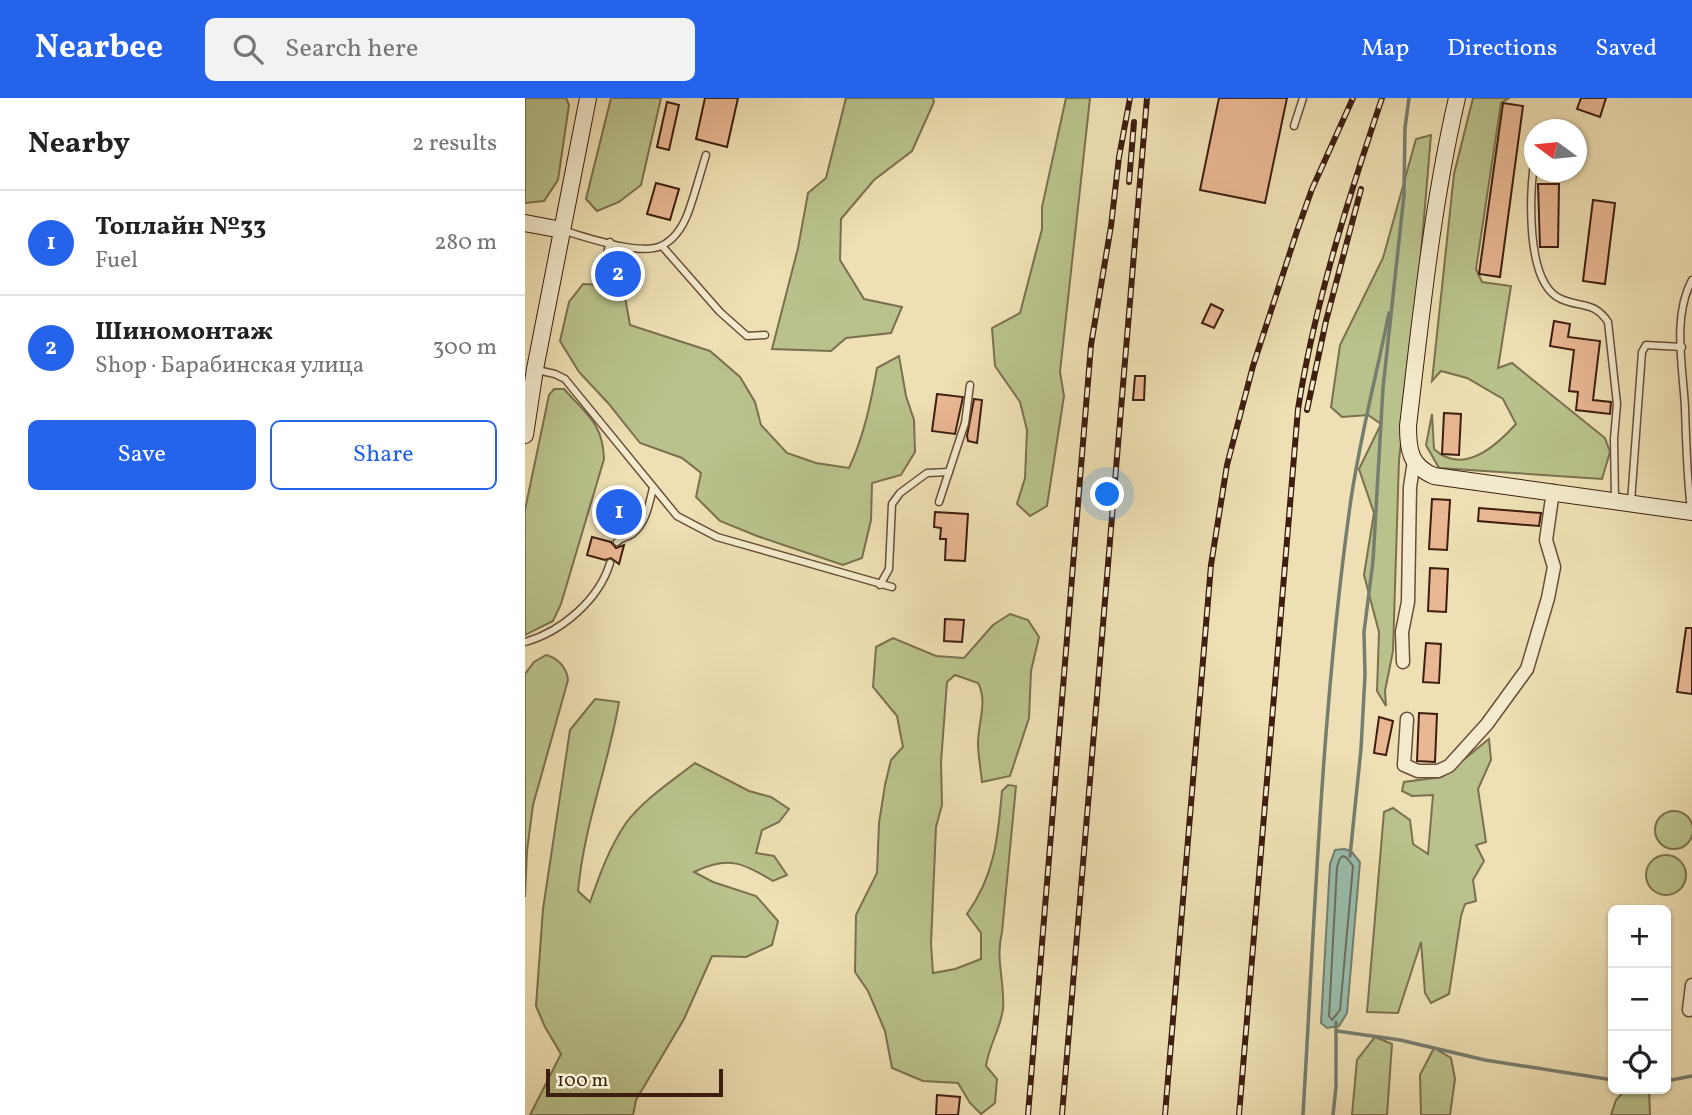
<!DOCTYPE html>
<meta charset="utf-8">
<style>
:root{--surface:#fff;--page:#f2f2f2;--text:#202124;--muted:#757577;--line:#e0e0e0;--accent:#2563eb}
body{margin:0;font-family:Vollkorn,serif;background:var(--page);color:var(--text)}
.controls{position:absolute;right:21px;bottom:21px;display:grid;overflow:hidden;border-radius:10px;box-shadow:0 2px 5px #0004}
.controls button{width:63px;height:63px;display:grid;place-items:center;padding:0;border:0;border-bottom:2px solid var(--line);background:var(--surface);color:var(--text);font:35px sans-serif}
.compass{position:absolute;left:999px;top:21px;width:63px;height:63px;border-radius:50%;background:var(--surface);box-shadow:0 2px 5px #0004;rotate:285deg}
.scale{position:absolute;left:21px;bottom:18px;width:177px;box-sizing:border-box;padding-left:7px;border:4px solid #3d1e10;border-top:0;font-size:19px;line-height:24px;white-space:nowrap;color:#3d1e10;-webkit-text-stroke:5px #f4ebce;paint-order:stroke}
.you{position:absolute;left:583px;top:397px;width:24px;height:24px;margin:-18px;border:5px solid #fff;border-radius:50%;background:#1a73e8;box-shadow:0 0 0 10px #1a73e833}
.badge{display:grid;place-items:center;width:46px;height:46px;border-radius:50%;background:var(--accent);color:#fff;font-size:23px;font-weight:700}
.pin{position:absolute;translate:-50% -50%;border:4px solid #fff;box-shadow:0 2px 7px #0006}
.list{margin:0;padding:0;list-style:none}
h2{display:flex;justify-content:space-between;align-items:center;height:91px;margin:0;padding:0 28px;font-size:30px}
h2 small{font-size:23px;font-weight:400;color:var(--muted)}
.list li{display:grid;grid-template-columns:46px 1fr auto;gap:21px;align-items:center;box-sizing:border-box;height:105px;padding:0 28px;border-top:2px solid var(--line)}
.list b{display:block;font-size:26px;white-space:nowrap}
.list p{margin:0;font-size:23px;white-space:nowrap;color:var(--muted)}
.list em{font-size:23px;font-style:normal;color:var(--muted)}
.actions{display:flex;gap:14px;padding:21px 28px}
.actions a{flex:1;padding:16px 0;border:2px solid var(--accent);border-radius:10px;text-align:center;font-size:24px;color:var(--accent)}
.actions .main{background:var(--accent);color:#fff}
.icon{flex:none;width:38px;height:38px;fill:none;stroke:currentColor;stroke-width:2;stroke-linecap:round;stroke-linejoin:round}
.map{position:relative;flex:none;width:1167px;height:1017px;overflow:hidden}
header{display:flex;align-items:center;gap:42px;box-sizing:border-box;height:98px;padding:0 35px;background:var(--accent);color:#fff}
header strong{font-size:33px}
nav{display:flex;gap:38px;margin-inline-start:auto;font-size:24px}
.search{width:490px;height:63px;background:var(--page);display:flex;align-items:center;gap:18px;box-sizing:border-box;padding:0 24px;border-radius:10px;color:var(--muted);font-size:26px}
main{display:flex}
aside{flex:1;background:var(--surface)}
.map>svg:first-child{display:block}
</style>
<header>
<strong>Nearbee</strong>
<div class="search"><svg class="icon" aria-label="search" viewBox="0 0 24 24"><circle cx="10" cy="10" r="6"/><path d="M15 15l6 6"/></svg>Search here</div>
<nav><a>Map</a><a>Directions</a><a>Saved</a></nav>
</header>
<main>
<aside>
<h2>Nearby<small>2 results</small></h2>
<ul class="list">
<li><span class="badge">1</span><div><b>Топлайн №33</b><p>Fuel</p></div><em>280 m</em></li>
<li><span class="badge">2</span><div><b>Шиномонтаж</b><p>Shop · Барабинская улица</p></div><em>300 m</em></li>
</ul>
<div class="actions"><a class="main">Save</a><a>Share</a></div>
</aside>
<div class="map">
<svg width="1167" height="1017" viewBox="0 0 1167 1017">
<rect width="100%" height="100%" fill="#eee0b4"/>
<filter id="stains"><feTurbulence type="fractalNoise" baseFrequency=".00286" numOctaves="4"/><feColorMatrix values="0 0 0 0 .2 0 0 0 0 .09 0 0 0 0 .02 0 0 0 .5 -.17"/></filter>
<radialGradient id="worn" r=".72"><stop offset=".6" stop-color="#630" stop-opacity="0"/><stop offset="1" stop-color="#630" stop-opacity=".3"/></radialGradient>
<!-- green -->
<g fill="#b9c28c" stroke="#7b704e" stroke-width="2">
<path d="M 0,0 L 41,0 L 44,7 L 33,82 L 19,103 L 0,105 Z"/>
<path d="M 86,0 L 136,0 L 116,87 L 94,104 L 72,113 L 61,101 Z"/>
<path d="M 321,0 L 408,0 L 409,4 L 387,53 L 349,82 L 316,121 L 315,162 L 339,201 L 377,209 L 366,235 L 321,240 L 306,253 L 247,251 L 273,150 L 283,95 L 301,80 Z"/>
<path d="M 541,0 L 565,0 L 535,274 L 539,298 L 522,408 L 505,418 L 492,406 L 500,380 L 502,332 L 495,304 L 470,268 L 467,230 L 495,215 L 517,131 L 517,109 Z"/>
<path d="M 948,0 L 984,0 L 976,5 L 951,171 L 957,184 L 986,188 L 973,270 L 987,265 L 1080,340 L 1085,354 L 1077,381 L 914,370 L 901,347 L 907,316 L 909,351 C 938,378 971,348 991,326 L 978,301 L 942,280 L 916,273 L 907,283 L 929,76 Z"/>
<path d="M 906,37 L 889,238 L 874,362 L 868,553 L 860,593 L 861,608 L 852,593 L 854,534 L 839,477 L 849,415 L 834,371 L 856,326 L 843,317 L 817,319 L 806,309 L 815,247 L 858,160 L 891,41 Z"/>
<path d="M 58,186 L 80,187 L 100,199 L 105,227 L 185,253 L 215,279 L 230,304 L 236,327 L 262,355 L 291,365 L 324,370 C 339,338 346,304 352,270 L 374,258 L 381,298 L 389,322 L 390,354 L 376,377 L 347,385 L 346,422 L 337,460 L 318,467 L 232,438 L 195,423 L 171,399 L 176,375 L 157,360 L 115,345 L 83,305 L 54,274 L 35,243 L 44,204 Z"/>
<path d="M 29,291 L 39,291 C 61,316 78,325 79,361 L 36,506 L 28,523 L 0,537 L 0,412 L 24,297 Z"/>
<path d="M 485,516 L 503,522 L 514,539 L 506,573 L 504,620 L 485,678 L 457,684 C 456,672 453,658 453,645 C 453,626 463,603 453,585 L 430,577 L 422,584 L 416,664 L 417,707 L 411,729 L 406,846 L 408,875 L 430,871 L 456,861 L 456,835 L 442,816 C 470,777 473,739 477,693 L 483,687 L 491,688 L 477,834 C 470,861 480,884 478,911 C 475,932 464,947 461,968 L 472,981 L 470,1005 L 456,1016 L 445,1005 L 433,985 L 398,983 L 367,970 L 360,933 L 343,893 L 330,874 L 331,817 L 352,775 L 354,725 L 360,687 L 366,662 L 378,649 L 372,618 L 348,589 L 351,549 L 368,540 L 411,558 L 439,560 L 468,527 Z"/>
<path d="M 21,557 C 33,560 42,570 43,582 L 8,707 L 2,753 L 0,799 L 0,576 L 9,564 Z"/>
<path d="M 70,601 L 94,604 C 83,669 59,727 53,793 L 65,804 C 75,776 84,750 101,725 C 118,702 147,683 170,665 L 224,693 L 246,699 L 264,711 L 254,724 L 237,732 L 231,755 L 249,758 L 262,777 L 248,783 C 216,764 203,758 169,774 L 188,784 L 231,798 L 253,823 L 247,847 L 221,859 L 187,858 L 159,921 L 111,1002 L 108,1017 L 5,1017 L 36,956 L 20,929 L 11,908 L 18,811 L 45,632 Z"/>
<path d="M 964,641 L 966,662 L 953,691 L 961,744 L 951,747 L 959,763 L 948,782 L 951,803 L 940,806 L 936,818 L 924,896 L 906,905 L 900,895 L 896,844 L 873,915 L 842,914 L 859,714 L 868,710 L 885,722 L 888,746 L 903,756 L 908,697 L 887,698 L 877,693 L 879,684 L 917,679 Z"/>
<circle cx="1149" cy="732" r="19"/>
<circle cx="1141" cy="777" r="20"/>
<path d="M 850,939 L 867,946 L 862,1017 L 827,1017 L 832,962 Z"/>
<path d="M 909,950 L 926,960 L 930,981 L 925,1017 L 896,1017 L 895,977 Z"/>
<path d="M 1101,991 L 1124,991 L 1125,1017 L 1086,1017 L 1091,1002 Z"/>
</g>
<!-- water -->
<path fill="#99bdad" stroke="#747d6e" stroke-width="2" d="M 819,751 L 826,753 L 835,764 L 822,915 L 814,928 L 802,930 L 796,925 L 805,766 L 810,752 Z"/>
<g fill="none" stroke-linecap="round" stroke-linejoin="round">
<!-- shore -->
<path stroke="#6b6e5e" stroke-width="2" d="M 818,758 L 822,760 L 828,768 L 815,912 L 807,922 L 804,918 L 812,769 L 815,760 Z"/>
<!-- stream -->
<g stroke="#747d6e" stroke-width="3.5">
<path d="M 825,758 L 836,651 L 840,577 L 839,534 L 848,463 L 858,290 L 879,97 L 880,30 L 884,0"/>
<path d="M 812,933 L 875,942 L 960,962 L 1088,982"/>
<path d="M 1141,983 L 1167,978"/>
<path d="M 778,1017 C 790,814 797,610 825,408 C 834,343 851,279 864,215"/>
<path d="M 808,1017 L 811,989 L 811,924"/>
</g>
</g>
<!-- building -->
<g fill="#e9b793" stroke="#3d1e10" stroke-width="2">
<path d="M 180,0 L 213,0 L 202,49 L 171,41 Z"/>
<path d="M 694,0 L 762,0 L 740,105 L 675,92 Z"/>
<path d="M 1056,0 L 1081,0 L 1075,19 L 1052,11 Z"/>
<path d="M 142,4 L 154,7 L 144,52 L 132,49 Z"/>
<path d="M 978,5 L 998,8 L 975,179 L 954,176 Z"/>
<path d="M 131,85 L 154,91 L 145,122 L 122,116 Z"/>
<path d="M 1013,86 L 1034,86 L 1033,149 L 1015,149 Z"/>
<path d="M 1068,102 L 1090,105 L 1080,186 L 1058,183 Z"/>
<path d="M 686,206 L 698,212 L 689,230 L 677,225 Z"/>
<path d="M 1029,223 L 1045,226 L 1043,239 L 1075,243 L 1068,302 L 1086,304 L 1085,316 L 1051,312 L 1053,294 L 1044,293 L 1049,252 L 1025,248 Z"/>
<path d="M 610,278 L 620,278 L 619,302 L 608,302 Z"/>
<path d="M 412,296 L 438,299 L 430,336 L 407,333 Z"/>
<path d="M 449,301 L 457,302 L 452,345 L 443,343 L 442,338 Z"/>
<path d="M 919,315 L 936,316 L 934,357 L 917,356 Z"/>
<path d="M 83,400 L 110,407 L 104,429 L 77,422 Z"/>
<path d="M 907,401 L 925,402 L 922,452 L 904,451 Z"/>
<path d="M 954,410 L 1016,415 L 1014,428 L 953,423 Z"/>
<path d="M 410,414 L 443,416 L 440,463 L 420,462 L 421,441 L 415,441 L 416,430 L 409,429 Z"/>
<path d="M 67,439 L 86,444 L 91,450 L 99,447 L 94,466 L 86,460 L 80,462 L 62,457 Z"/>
<path d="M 905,470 L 923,471 L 921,514 L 903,513 Z"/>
<path d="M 420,521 L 439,522 L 437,544 L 419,543 Z"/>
<path d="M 1161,530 L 1167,530 L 1167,596 L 1152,594 Z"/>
<path d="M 901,545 L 916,546 L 914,585 L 898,584 Z"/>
<path d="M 894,615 L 912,616 L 910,664 L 892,663 Z"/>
<path d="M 854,619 L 868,623 L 861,657 L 849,655 Z"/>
<path d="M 412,997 L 435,999 L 433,1017 L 411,1017 Z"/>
</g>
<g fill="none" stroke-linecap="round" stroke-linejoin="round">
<!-- lane casing -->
<g stroke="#694e39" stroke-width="9">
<g id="lane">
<path d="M 769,28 L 778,0"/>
<path d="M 1010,58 C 1005,91 999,185 1036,201 C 1056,210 1069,203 1083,224 L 1092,306 L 1089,341 L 1090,402"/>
<path d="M 39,133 C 62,139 114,158 136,148 C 149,142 158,128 163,115 C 170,96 175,76 181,57"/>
<path d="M 137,148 L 195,214 L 222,238 L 240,237"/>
<path d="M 75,181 L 85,144"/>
<path d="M 12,272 L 30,276 L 40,281 L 152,418 L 192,439 L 367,489"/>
<path d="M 414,404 L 440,325 L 445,287"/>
<path d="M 1106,404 L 1117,254 L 1121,247 L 1157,249"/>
<path d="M 1166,412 C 1162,378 1161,344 1160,310 C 1158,269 1147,219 1167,182"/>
<path d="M 92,444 C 97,439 101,440 107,436 C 121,426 124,406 128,390"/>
<path d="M 355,487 L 364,471 L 367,406 L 375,395 L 402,375 L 424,374"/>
<path d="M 0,544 C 36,534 74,502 85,465"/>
</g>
</g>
<!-- street casing -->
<g stroke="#694e39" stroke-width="15">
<g id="street">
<path d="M 878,564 L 877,534 L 883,504 L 885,389 L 889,363"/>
<path d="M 882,621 L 879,667 L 893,673 L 913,673 L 924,668 L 962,626 L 1002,571 L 1023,500 L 1029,469 L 1021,442 L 1028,393"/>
<path d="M 1164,912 L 1167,887"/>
</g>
</g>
<!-- secondary casing -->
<g stroke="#3d1e10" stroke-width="18">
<g id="secondary">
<path d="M 932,0 C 907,108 896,218 883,328 C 883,352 885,368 909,378 L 1167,414"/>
<path d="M 0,125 L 37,132"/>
<path d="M 0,337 L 10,271 L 63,0"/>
</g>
</g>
<!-- lane -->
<use href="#lane" stroke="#f4ebce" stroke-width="6"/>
<!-- street -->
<use href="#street" stroke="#f4ebce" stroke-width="12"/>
<!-- secondary -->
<use href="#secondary" stroke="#f4ebce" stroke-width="16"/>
<!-- rail casing -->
<g stroke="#3d1e10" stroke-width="6">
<g id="rail">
<path d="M 604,84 L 609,24"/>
<path d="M 782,312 L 801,223 L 836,91"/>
<path d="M 503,1017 L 566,247 L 586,128 L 594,59 L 605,0"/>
<path d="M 537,1017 L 622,0"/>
<path d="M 640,1017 L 686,467 L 702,367 L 728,268 L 772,133 L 787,91 L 828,0"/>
<path d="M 714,1017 L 773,311 C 790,204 823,102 857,0"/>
</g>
</g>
<!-- rail -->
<use href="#rail" stroke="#f4ebce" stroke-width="3.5" stroke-dasharray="10" stroke-linecap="butt"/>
</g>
<rect width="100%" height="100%" filter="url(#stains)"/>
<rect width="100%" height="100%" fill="url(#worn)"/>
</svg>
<div class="controls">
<button>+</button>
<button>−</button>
<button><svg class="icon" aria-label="locate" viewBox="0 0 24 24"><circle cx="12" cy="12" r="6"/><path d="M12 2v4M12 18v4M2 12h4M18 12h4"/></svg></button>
</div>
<svg class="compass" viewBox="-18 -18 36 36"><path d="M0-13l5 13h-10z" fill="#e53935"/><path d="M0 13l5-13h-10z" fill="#757577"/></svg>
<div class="scale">100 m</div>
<div class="you"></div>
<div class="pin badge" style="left:94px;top:414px">1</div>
<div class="pin badge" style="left:93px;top:176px">2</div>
</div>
</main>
